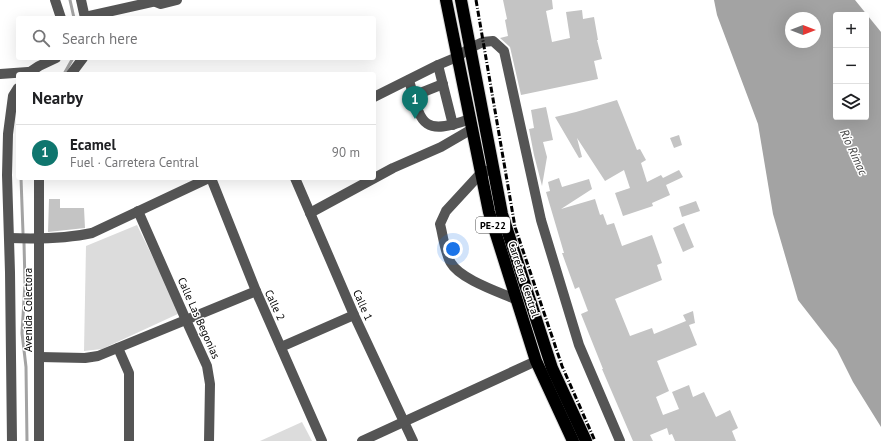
<!DOCTYPE html>
<meta charset="utf-8">
<style>
:root{--surface:#fff;--page:#f6f6f6;--text:#202124;--muted:#757577;--line:#e0e0e0;--accent:#0f766e}
body{margin:0;font-family:"PT Sans",sans-serif;background:var(--page);color:var(--text)}
.controls{position:absolute;right:12px;top:12px;display:grid;overflow:hidden;border-radius:4px;box-shadow:0 4px 16px #0002}
.controls button{width:36px;height:36px;display:grid;place-items:center;padding:0;border:0;border-bottom:1px solid var(--line);background:var(--surface);color:var(--text);font:20px sans-serif}
.compass{position:absolute;left:785px;top:12px;width:36px;height:36px;border-radius:50%;background:var(--surface);box-shadow:0 4px 16px #0002;rotate:90deg}
.you{position:absolute;left:453px;top:249px;width:14px;height:14px;margin:-10px;border:3px solid #fff;border-radius:50%;background:#1a73e8;box-shadow:0 0 0 6px #1a73e833}
.badge{display:grid;place-items:center;width:26px;height:26px;border-radius:50%;background:var(--accent);color:#fff;font-size:13px;font-weight:700}
.pin{position:absolute;translate:-50% -33px;filter:drop-shadow(0 1px 2px #0008)}
.pin::after{content:'';position:absolute;top:21px;width:14px;height:12px;background:inherit;clip-path:polygon(0 0,100% 0,50% 100%)}
.list{margin:0;padding:0;list-style:none}
h2{display:flex;justify-content:space-between;align-items:center;height:52px;margin:0;padding:0 16px;font-size:17px}
h2 small{font-size:13px;font-weight:400;color:var(--muted)}
.list li{display:grid;grid-template-columns:26px 1fr auto;gap:12px;align-items:center;box-sizing:border-box;height:56px;padding:0 16px;border-top:1px solid var(--line)}
.list b{display:block;font-size:15px;white-space:nowrap}
.list p{margin:0;font-size:13px;white-space:nowrap;color:var(--muted)}
.list em{font-size:13px;font-style:normal;color:var(--muted)}
.icon{flex:none;width:22px;height:22px;fill:none;stroke:currentColor;stroke-width:2;stroke-linecap:round;stroke-linejoin:round}
.map{position:relative;flex:none;width:881px;height:441px;overflow:hidden}
.search{position:absolute;background:var(--surface);box-shadow:0 4px 16px #0002;left:16px;top:16px;width:360px;height:44px;display:flex;align-items:center;gap:10px;box-sizing:border-box;padding:0 14px;border-radius:4px;color:var(--muted);font-size:15px}
.panel{position:absolute;background:var(--surface);box-shadow:0 4px 16px #0002;left:16px;top:72px;width:360px;height:108px;border-radius:4px}
.map>svg:first-child{display:block}
</style>
<div class="map">
<svg width="881" height="441" viewBox="0 0 881 441">
<rect width="100%" height="100%" fill="#fff"/>
<!-- green -->
<g fill="#dcdcdc">
<path d="M 137,225 L 180,313 L 102,349 L 84,351 L 86,246 Z"/>
<path d="M 302,422 L 312,441 L 260,441 Z"/>
</g>
<!-- water -->
<path fill="#a3a3a3" fill-rule="evenodd" d="M 714,0 L 855,0 L 881,32 L 881,427 L 853,382 L 837,350 L 798,300 L 773,214 L 758,124 L 717,15 ZM 836,15 L 866,15 L 866,117 L 836,117 ZM 791,18 L 815,18 L 815,42 L 791,42 Z"/>
<g fill="none" stroke-linecap="round" stroke-linejoin="round">
<!-- stream -->
<g stroke="#a3a3a3" stroke-width="3">
<path d="M 70,0 L 74,18"/>
<path d="M 64,74 L 73,58"/>
<path d="M 21,178 L 23,233"/>
<path d="M 24,243 L 25,283 L 22,333 L 26,367 L 27,441"/>
</g>
</g>
<!-- building -->
<g fill="#c4c4c4">
<path d="M 503,0 L 552,0 L 553,9 L 546,11 L 552,42 L 570,38 L 566,12 L 582,10 L 583,19 L 594,17 L 598,40 L 597,40 L 602,59 L 594,61 L 598,79 L 521,95 L 510,47 L 500,38 L 508,36 L 505,20 L 507,19 Z"/>
<path d="M 617,100 L 637,150 L 640,149 L 646,160 L 641,163 L 647,182 L 661,175 L 663,178 L 679,170 L 683,177 L 666,185 L 670,195 L 652,203 L 653,206 L 623,216 L 615,193 L 630,188 L 624,170 L 605,181 L 577,138 L 582,157 L 579,158 L 555,117 L 576,112 Z"/>
<path d="M 546,107 L 553,140 L 543,142 L 547,157 L 542,186 L 534,155 L 529,129 L 534,128 L 531,110 Z"/>
<path d="M 679,135 L 682,145 L 674,148 L 670,138 Z"/>
<path d="M 559,178 L 562,187 L 589,179 L 592,189 L 561,209 L 595,199 L 600,215 L 603,214 L 607,225 L 614,223 L 622,246 L 652,235 L 662,263 L 657,265 L 662,280 L 615,299 L 630,336 L 652,328 L 654,334 L 686,321 L 683,315 L 693,311 L 695,323 L 689,325 L 697,345 L 657,361 L 669,391 L 656,397 L 663,415 L 679,409 L 672,392 L 689,385 L 693,397 L 704,392 L 716,417 L 730,410 L 738,428 L 732,431 L 736,441 L 675,441 L 672,434 L 669,435 L 667,428 L 650,435 L 653,441 L 633,441 L 602,369 L 603,369 L 581,314 L 588,311 L 579,287 L 575,289 L 562,253 L 564,253 L 546,192 L 550,191 L 548,182 Z"/>
<path d="M 49,199 L 60,199 L 60,208 L 84,208 L 85,228 L 48,232 Z"/>
<path d="M 696,201 L 700,211 L 682,217 L 679,207 Z"/>
<path d="M 684,223 L 694,247 L 683,252 L 673,228 Z"/>
</g>
<g fill="none" stroke-linecap="round" stroke-linejoin="round">
<!-- highway casing -->
<g stroke="#dbdbdb" stroke-width="14">
<g id="highway">
<path d="M 446,0 L 489,212 L 536,361 L 573,441"/>
<path d="M 461,0 L 502,214 L 552,368 L 586,441"/>
</g>
</g>
<!-- minor -->
<g stroke="#555" stroke-width="10">
<path d="M 55,0 L 61,18"/>
<path d="M 81,0 L 85,18"/>
<path d="M 156,0 L 156,2 L 161,4 L 177,0"/>
<path d="M 85,17 L 156,1"/>
<path d="M 438,65 L 453,125"/>
<path d="M 0,74 L 28,72"/>
<path d="M 27,74 L 39,66 L 56,58"/>
<path d="M 71,74 L 83,58"/>
<path d="M 409,80 C 421,123 421,137 470,119"/>
<path d="M 413,96 L 443,84"/>
<path d="M 374,97 L 438,65 L 457,57 L 470,48 L 483,42 L 493,41 L 504,51 L 541,220 L 579,345 L 620,441"/>
<path d="M 493,169 L 481,173 L 446,211 L 440,224 C 443,235 445,254 451,263 C 460,279 499,292 517,300"/>
<path d="M 39,178 L 39,441"/>
<path d="M 211,178 L 256,291 L 322,441"/>
<path d="M 295,178 L 354,315 L 413,441"/>
<path d="M 138,211 L 186,320 L 207,366 L 210,384 L 209,441"/>
<path d="M 310,213 L 393,168 L 441,147 L 472,129"/>
<path d="M 9,238 C 37,239 65,239 92,233 L 209,178"/>
<path d="M 281,347 L 354,315"/>
<path d="M 118,348 L 129,373 L 129,441"/>
<path d="M 40,357 L 85,358 L 98,356 L 256,291"/>
<path d="M 12,441 L 10,272 L 7,175 L 8,134 L 13,96 L 18,88"/>
<path d="M 362,441 L 536,361"/>
</g>
<!-- highway -->
<use href="#highway" stroke="#000" stroke-width="12"/>
<!-- rail -->
<path stroke="#000" stroke-width="3" stroke-dasharray="6 2 1 2" stroke-linecap="butt" d="M 476,0 L 515,227 L 562,366 L 595,441"/>
</g>
<g text-anchor="middle" dominant-baseline="central" stroke-width="3" stroke-linejoin="round" paint-order="stroke">
<!-- shield labels -->
<rect fill="#fff" stroke="#4c4c4c" stroke-width="1" x="476" y="217" width="34" height="16" rx="3"/>
<g font-size="10" font-weight="bold" fill="#000">
<text x="493" y="225">PE-22</text>
</g>
<!-- street labels -->
<g font-size="11" fill="#000" stroke="#fff">
<text transform="translate(524 279) rotate(72)">Carretera Central</text>
<text transform="translate(275 305) rotate(65)">Calle 2</text>
<text transform="translate(363 305) rotate(66)">Calle 1</text>
<text transform="translate(28 310) rotate(-90)">Avenida Colectora</text>
<text transform="translate(199 318) rotate(66)">Calle Las Begonias</text>
</g>
<!-- water labels -->
<g font-size="12" font-style="italic" fill="#444" stroke="#fff">
<text transform="translate(854 152) rotate(65)">Río Rímac</text>
</g>
</g>
</svg>
<div class="controls">
<button>+</button>
<button>−</button>
<button><svg class="icon" aria-label="layers" viewBox="0 0 24 24"><path d="M12 4l9 5-9 5-9-5zM3 14l9 5 9-5"/></svg></button>
</div>
<svg class="compass" viewBox="-18 -18 36 36"><path d="M0-13l5 13h-10z" fill="#e53935"/><path d="M0 13l5-13h-10z" fill="#757577"/></svg>
<div class="you"></div>
<div class="pin badge" style="left:415px;top:119px">1</div>
<div class="search"><svg class="icon" aria-label="search" viewBox="0 0 24 24"><circle cx="10" cy="10" r="6"/><path d="M15 15l6 6"/></svg>Search here</div>
<section class="panel">
<h2>Nearby<small></small></h2>
<ul class="list">
<li><span class="badge">1</span><div><b>Ecamel</b><p>Fuel · Carretera Central</p></div><em>90 m</em></li>
</ul>
</section>
</div>
